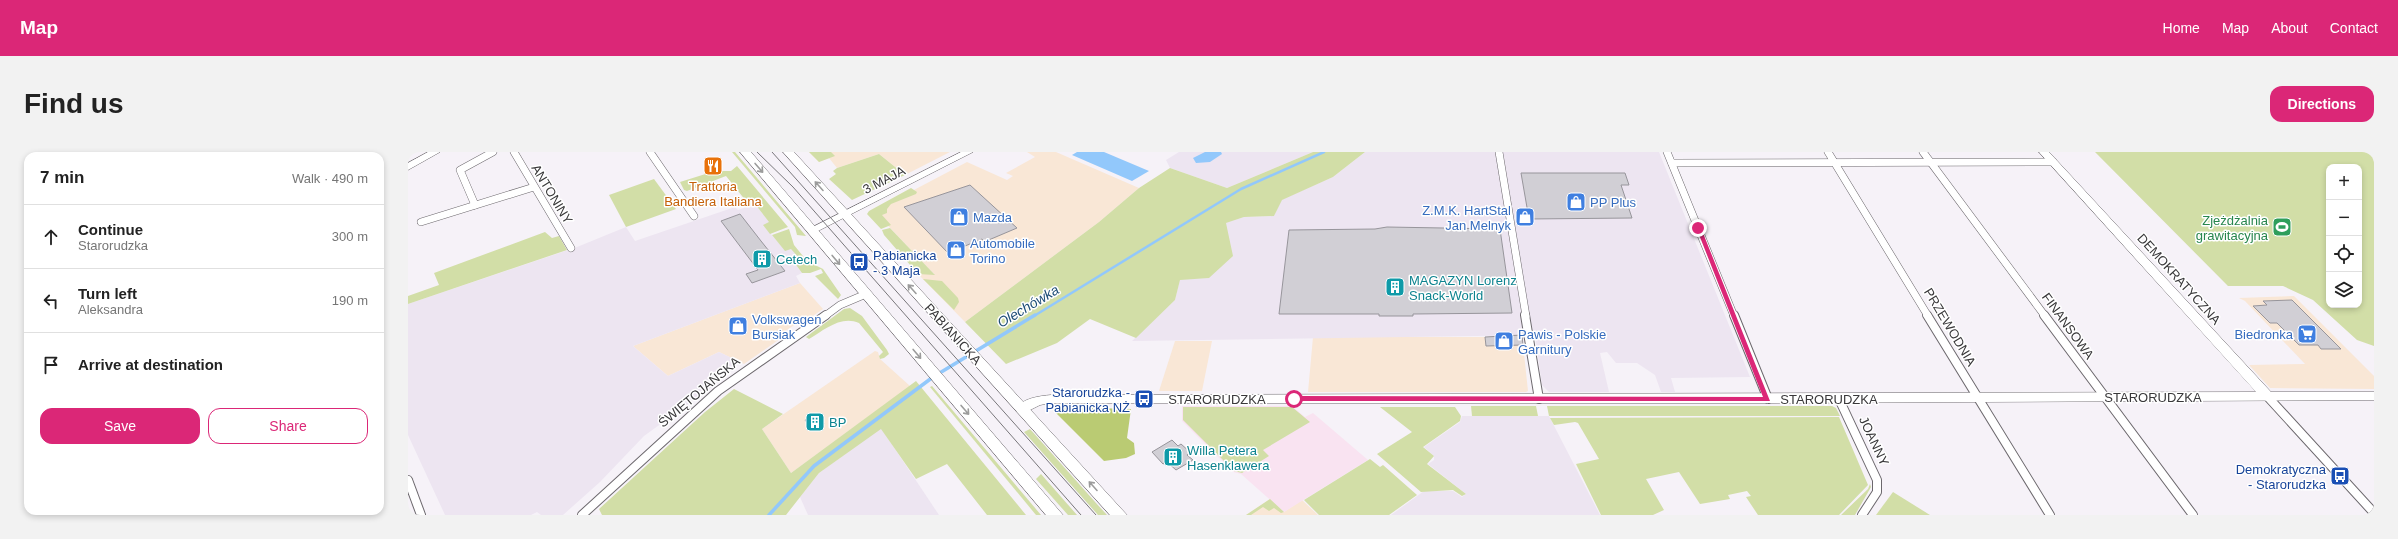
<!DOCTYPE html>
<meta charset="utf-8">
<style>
:root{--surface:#fff;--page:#f2f2f2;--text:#222;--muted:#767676;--line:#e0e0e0;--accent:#db2777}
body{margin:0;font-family:Helvetica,sans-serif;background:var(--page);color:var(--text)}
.controls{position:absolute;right:12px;top:12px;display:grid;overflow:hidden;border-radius:8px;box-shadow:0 2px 6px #0003}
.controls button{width:36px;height:36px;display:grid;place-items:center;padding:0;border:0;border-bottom:1px solid var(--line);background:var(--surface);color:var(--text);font:20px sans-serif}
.stop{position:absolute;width:12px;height:12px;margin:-9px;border:3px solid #db2777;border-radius:50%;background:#fff}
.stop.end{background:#db2777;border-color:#fff;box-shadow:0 1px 4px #0008}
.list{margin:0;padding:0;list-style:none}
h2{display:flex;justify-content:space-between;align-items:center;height:52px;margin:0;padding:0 16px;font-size:17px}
h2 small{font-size:13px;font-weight:400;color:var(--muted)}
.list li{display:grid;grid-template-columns:26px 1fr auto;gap:12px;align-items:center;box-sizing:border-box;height:64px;padding:0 16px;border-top:1px solid var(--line)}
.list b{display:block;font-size:15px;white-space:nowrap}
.list p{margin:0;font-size:13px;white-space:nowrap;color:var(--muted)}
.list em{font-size:13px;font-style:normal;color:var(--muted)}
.actions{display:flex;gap:8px;padding:12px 16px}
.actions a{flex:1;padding:9px 0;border:1px solid var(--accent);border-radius:12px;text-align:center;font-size:14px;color:var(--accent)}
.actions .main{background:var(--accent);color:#fff}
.icon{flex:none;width:22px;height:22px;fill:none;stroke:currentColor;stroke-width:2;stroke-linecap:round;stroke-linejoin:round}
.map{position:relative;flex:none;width:1966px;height:363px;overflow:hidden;border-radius:12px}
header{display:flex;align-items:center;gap:24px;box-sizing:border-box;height:56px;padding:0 20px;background:var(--accent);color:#fff}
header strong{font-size:19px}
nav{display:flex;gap:22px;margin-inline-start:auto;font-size:14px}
.intro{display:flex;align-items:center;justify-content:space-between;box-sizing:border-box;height:96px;padding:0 24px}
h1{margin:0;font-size:28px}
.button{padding:10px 18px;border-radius:12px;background:var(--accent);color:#fff;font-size:14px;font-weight:700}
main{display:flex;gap:24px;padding:0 24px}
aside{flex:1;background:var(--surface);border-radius:12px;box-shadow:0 2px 6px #0003}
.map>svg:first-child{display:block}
</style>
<header>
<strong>Map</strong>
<nav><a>Home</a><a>Map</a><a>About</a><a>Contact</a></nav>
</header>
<div class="intro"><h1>Find us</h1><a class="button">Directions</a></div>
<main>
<aside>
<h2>7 min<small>Walk · 490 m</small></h2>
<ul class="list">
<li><svg class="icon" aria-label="ahead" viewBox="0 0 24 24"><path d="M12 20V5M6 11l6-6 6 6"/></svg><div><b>Continue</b><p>Starorudzka</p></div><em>300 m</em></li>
<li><svg class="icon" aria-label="left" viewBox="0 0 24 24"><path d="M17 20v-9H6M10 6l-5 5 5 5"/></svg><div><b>Turn left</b><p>Aleksandra</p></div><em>190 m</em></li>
<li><svg class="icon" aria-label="arrive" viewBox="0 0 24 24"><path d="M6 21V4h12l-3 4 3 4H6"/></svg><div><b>Arrive at destination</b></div></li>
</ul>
<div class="actions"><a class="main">Save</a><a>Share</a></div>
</aside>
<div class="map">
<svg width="1966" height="363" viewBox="0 0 1966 363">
<rect width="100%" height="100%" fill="#f6f2f8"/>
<!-- commercial -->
<g fill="#f9e7d6">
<path d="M 401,0 L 542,0 L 497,23 L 471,2 L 429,16 L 421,6 L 411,10 Z"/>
<path d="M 619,0 L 648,0 L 731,36 L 691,70 L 557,170 L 510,122 L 526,122 L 466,59 L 559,10 L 599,28 L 605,24 L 598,21 L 627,5 Z"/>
<path d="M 392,131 L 415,157 L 399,168 L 395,167 L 376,180 L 379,182 L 336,212 L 311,200 L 260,224 L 225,194 Z"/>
<path d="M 1886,144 L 1966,224 L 1966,237 L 1862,236 L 1841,213 L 1897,212 L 1837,149 L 1831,146 Z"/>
<path d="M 1114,183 L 1120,239 L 1118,240 L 900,240 L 905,185 L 1077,185 Z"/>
<path d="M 767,189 L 804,189 L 794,239 L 751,239 Z"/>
<path d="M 467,199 L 470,200 L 472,207 L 502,234 L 383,321 L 354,277 Z"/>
<path d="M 862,347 L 876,360 L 894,348 L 910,363 L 838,363 Z"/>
</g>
<!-- built -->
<g fill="#ede5f1">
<path d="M 771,0 L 905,0 L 819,36 L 762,16 L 758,8 Z"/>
<path d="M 957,0 L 1251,0 L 1342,225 L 1263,226 L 1267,240 L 1253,240 L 1247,223 L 1229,211 L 1208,211 L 1199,200 L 1192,201 L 1201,240 L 1141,240 L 1134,233 L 1127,183 L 724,189 L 767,148 L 772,127 L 801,126 L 817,71 L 836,65 L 866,64 L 873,48 L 925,25 Z"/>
<path d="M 347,52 L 362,71 L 356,74 L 377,98 L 383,96 L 392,107 L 386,110 L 394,121 L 388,124 L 392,131 L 225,194 L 260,224 L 311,200 L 330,209 L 305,234 L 236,284 L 192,330 L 155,363 L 133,363 L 129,360 L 123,363 L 37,363 L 0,283 L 0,152 L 169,95 L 218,75 L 227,89 L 327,55 L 330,58 Z"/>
<path d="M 1054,264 L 1141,264 L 1192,363 L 983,363 L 1016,339 L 1045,339 L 1054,345 L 1058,342 L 1020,312 L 1026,308 L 1026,304 L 1016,295 L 1052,270 Z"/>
<path d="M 473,276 L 531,363 L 400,363 L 392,345 L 411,321 Z"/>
</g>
<!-- education -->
<path fill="#f9e3f1" d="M 774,254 L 884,254 L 897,265 L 905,261 L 960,308 L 876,360 L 833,322 L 825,320 L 774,269 Z"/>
<!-- green -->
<g fill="#d2dea7" fill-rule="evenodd">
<path d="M 324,0 L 327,0 L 398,84 L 389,83 L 387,75 Z"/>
<path d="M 401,0 L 423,0 L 427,4 L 411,10 Z"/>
<path d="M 905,0 L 957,0 L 925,25 L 874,48 L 866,64 L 836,65 L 818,71 L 825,104 L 801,126 L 772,128 L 767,148 L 728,186 L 682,167 L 649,191 L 598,212 L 557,170 L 691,70 L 731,36 L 762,16 L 819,36 Z"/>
<path d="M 1687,0 L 1966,0 L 1966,194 L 1949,188 L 1905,148 L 1875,134 L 1820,134 ZM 1921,15 L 1951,15 L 1951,153 L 1921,153 Z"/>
<path d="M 471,2 L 497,23 L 444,48 L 421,27 L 428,22 L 425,19 L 429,16 Z"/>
<path d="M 329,14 L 380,75 L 362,82 L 355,73 L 361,70 L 347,52 L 342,54 L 318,24 L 279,39 L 276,38 L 272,30 L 307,19 L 323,19 Z"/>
<path d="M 246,27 L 268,57 L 218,75 L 201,43 Z"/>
<path d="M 503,36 L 509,40 L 508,42 L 483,52 L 479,57 L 479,61 L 474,63 L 483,73 L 473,77 L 459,62 L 461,59 Z"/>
<path d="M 482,76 L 527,123 L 510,122 L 476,83 L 474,78 Z"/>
<path d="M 381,77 L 386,93 L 399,109 L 415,117 L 433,143 L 430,147 L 407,124 L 415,121 L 413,117 L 402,121 L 394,121 L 386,110 L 392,107 L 383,97 L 377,99 L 364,83 Z"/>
<path d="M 137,80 L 144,86 L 151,84 L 159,98 L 0,152 L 0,144 L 31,133 L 26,121 Z"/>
<path d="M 515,127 L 534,129 L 550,146 L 551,150 L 546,158 Z"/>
<path d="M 442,156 L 454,164 L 479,198 L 481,202 L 476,206 L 472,207 L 471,204 L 475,200 L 451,171 C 433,163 416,178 401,187 L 398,185 L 436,157 Z"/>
<path d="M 508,229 L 618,363 L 579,363 L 539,312 L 508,327 L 473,277 L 411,321 L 378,363 L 194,363 L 191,357 L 297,260 L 326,237 L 375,262 L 354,277 L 383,321 Z"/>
<path d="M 524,234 L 633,363 L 628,363 L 522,235 Z"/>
<path d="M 1063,254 L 1128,254 L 1130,264 L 1064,264 Z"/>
<path d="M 1139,254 L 1424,254 L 1428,256 L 1432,264 L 1141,264 Z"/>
<path d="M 775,255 L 884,255 L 902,270 L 855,298 L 861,304 L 834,321 L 826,319 L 775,268 Z"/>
<path d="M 972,255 L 1047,255 L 1053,264 L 1052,269 L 1015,295 L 1026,304 L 1019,312 L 1058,342 L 1054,344 L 1045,338 L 1013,340 L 969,302 L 1004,280 Z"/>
<path d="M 1431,265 L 1460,333 L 1431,363 L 1350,363 L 1338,345 L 1343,344 L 1339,339 L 1320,343 L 1322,347 L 1292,352 L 1271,320 L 1238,327 L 1256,358 L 1245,363 L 1193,363 L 1168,312 L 1191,307 L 1170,271 L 1167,270 L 1146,273 L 1142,266 Z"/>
<path d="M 622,277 L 688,351 L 699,363 L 690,363 L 616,280 Z"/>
<path d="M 962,307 L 972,315 L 975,313 L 1009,343 L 981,363 L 911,363 L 896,348 Z"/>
<path d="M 633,322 L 669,363 L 660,363 L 628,327 Z"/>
<path d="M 1462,332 L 1463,335 L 1447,363 L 1433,363 L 1460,337 Z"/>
<path d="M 1485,340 L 1522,363 L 1468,363 Z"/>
<path d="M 862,347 L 876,360 L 873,361 L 866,356 L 861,359 L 855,355 L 843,363 L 838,363 Z"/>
</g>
<!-- forest -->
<path fill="#bacb73" d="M 651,255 L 723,257 L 719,286 L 726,291 L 727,302 L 718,306 L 696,309 L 645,258 Z"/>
<!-- water -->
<g fill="#92c8fb">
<path d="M 669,0 L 696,0 L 741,19 L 724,29 L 664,3 Z"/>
<path d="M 797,0 L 813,0 L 814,2 L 802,10 L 788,11 L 785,6 Z"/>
</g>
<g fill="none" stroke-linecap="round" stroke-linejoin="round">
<!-- stream-far1 -->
<path stroke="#92c8fb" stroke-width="2.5" d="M 626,164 L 833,37 L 916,0"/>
<!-- stream -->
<g stroke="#92c8fb" stroke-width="3.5">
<path d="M 530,222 L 627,163"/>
<path d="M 361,363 L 406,314 L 525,225"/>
</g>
</g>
<!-- building -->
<g fill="#d1cfd5" stroke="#97959b">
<path d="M 1113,21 L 1217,21 L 1221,33 L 1213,33 L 1224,66 L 1121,67 Z"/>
<path d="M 562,33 L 609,76 L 576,90 L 574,87 L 540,101 L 496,55 Z"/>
<path d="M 332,62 L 353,89 L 377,119 L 344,131 L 338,122 L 350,118 L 313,69 Z"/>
<path d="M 979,75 L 1092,77 L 1104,161 L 1005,162 L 1005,164 L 971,164 L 971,162 L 871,162 L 881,78 L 967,77 Z"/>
<path d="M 1884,148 L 1933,197 L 1913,197 L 1910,193 L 1891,193 L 1869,171 L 1862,171 L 1845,154 L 1859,153 L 1855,149 Z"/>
<path d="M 1114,183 L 1115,193 L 1078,194 L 1077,185 Z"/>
<path d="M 410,262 L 416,272 L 404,277 L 397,268 Z"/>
<path d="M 764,288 L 770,294 L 773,292 L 782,300 L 779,303 L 785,308 L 768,318 L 759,310 L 755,312 L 744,300 Z"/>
</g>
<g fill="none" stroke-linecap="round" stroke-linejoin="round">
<!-- street-far1 casing -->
<g stroke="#6c686d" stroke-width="8">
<g id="street-far1">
<path d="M 106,0 L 163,96"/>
<path d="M 242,0 L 286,64"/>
<path d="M 1091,0 L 1118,164"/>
<path d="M 1259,0 L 1326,164"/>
<path d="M 1420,0 L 1520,164"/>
<path d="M 1515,0 L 1637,164"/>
<path d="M 1264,11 L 1645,10"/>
<path d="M 67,53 L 52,18 L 85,0"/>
<path d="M 13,70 L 126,35"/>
<path d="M 417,164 L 432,153 L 458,142"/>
</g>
</g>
<!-- street casing -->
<g stroke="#6c686d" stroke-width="10">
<g id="street">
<path d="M 1117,163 L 1131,247"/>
<path d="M 1326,163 L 1360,247"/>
<path d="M 1519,163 L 1642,363"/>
<path d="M 1636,163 L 1785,363"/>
<path d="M 1859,244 L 1966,361"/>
<path d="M 1431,247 L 1469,328 L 1469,340 L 1454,363"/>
<path d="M 0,328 L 13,363"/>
<path d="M 174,363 L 310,239 L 418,163"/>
</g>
</g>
<!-- secondary casing -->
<g stroke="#6c686d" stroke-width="1">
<g id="secondary">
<path d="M 20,0 L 32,0 L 0,18 L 0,11 Z"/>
<path d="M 553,0 L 565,0 L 408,80 L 400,80 L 399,78 Z"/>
<path d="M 1631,0 L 1641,0 L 1863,240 L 1966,240 L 1966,248 L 1360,251 L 643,251 L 632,253 L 614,262 L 609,260 L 608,257 C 614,246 632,244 643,243 L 1848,240 Z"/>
</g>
</g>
<!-- primary casing -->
<g stroke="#6c686d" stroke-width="1">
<g id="primary">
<path d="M 332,0 L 343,0 L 655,363 L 638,363 Z"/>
<path d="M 375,0 L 386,0 L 719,363 L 702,363 Z"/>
</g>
</g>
<!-- street-far1 -->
<use href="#street-far1" stroke="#fff" stroke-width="7"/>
<!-- street -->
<use href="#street" stroke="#fff" stroke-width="8"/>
<!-- secondary -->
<use href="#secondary" fill="#fff" fill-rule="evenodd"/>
<!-- primary -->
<use href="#primary" fill="#fff" fill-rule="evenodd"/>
<!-- tram -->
<g stroke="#79777b" stroke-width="1">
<path d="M 349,0 L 385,35 L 673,363"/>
<path d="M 364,0 L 688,363"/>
</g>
</g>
<!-- one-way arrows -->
<defs><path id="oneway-shaft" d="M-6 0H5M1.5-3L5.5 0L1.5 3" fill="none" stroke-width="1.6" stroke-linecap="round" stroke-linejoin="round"/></defs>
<g stroke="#9c9c9c">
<use href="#oneway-shaft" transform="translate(351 16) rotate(49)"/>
<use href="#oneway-shaft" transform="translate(411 34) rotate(-132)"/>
<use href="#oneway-shaft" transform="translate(428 108) rotate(50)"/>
<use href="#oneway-shaft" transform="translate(504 137) rotate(-132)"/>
<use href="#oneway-shaft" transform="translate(509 202) rotate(50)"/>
<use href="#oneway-shaft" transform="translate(557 258) rotate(49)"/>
<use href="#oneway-shaft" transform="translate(685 334) rotate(-132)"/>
</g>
<!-- route -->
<path fill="#db2777" d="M 1288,75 L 1293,76 L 1362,249 L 886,249 L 883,247 L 886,244 L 1355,245 Z"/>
<!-- icons -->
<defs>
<g id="restaurant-square" transform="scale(1)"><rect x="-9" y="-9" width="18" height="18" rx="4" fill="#e8710a" stroke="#fff"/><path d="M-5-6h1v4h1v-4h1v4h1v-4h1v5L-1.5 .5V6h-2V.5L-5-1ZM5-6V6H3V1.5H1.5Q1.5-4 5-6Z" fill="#fff"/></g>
<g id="shop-square" transform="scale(1)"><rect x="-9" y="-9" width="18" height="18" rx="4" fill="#3f7fe0" stroke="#fff"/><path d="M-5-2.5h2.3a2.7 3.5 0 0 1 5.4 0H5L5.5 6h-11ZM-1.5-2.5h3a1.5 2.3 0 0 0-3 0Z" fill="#fff"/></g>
<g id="stadium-square" transform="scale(1)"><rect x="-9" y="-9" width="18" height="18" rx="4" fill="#2e9e5b" stroke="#fff"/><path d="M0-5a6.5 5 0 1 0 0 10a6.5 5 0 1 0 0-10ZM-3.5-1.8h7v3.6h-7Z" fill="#fff"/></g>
<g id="building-square" transform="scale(1)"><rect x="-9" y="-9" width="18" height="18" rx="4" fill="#0f9aa8" stroke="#fff"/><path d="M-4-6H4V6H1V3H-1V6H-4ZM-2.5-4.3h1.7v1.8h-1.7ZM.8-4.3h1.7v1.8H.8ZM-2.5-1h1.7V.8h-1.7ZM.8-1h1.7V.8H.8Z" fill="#fff"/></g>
<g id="bus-square" transform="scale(1)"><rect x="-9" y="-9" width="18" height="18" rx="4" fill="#1a4fb4" stroke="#fff"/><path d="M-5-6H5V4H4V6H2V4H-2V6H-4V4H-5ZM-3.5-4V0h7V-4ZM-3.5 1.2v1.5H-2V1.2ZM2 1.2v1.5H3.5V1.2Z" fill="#fff"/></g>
<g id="supermarket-square" transform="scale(1)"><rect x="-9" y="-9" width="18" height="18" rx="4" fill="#3f7fe0" stroke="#fff"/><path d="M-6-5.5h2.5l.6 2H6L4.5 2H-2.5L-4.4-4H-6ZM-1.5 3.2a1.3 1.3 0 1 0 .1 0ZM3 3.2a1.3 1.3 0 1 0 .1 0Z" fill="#fff"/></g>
</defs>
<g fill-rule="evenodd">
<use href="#restaurant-square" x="305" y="14"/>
<use href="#shop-square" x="1168" y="50"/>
<use href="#shop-square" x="551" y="65"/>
<use href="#shop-square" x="1117" y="65"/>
<use href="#stadium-square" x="1874" y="75"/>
<use href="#shop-square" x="548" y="98"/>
<use href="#building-square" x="354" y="107"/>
<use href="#bus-square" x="451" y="110"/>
<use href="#building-square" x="987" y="135"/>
<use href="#shop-square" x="330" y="174"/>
<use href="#supermarket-square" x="1899" y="182"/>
<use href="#shop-square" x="1096" y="189"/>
<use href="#bus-square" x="736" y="247"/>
<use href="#building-square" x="407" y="270"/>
<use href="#building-square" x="765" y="305"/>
<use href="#bus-square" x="1932" y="324"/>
</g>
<g text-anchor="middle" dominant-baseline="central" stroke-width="3" stroke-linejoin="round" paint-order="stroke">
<!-- street labels -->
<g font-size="13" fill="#39383a" stroke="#fff">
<text transform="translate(476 28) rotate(-27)">3 MAJA</text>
<text transform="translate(144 42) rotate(59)">ANTONINY</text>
<text transform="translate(1771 127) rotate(48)">DEMOKRATYCZNA</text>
<text transform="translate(1660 174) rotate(54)">FINANSOWA</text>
<text transform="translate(1542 175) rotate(59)">PRZEWODNIA</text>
<text transform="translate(545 182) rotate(48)">PABIANICKA</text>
<text transform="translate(291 240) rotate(-40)">ŚWIĘTOJAŃSKA</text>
<text x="1745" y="245">STARORUDZKA</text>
<text x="809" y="247">STARORUDZKA</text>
<text x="1421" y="247">STARORUDZKA</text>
<text transform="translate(1466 289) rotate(65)">JOANNY</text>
</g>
<!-- food labels -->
<g font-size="13" fill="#c56008" stroke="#fff">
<text x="305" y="34">Trattoria<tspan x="305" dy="15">Bandiera Italiana</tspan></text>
</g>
<!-- shop labels -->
<g font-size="13" fill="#366cbe" stroke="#fff" text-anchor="start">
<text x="1182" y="50">PP Plus</text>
<text x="1103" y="58" text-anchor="end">Z.M.K. HartStal<tspan x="1103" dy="15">Jan Melnyk</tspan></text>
<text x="565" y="65">Mazda</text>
<text x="562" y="91">Automobile<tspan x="562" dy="15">Torino</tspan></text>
<text x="344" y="167">Volkswagen<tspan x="344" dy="15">Bursiak</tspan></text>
<text x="1110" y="182">Pawis - Polskie<tspan x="1110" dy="15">Garnitury</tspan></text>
<text x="1885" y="182" text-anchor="end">Biedronka</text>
</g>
<!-- leisure labels -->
<g font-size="13" fill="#27864d" stroke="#fff" text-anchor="end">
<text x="1860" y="68">Zjeżdżalnia<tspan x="1860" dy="15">grawitacyjna</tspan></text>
</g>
<!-- transit labels -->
<g font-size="13" fill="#164399" stroke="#fff" text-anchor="end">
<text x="465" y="103" text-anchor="start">Pabianicka<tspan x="465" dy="15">- 3 Maja</tspan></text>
<text x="722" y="240">Starorudzka -<tspan x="722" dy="15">Pabianicka NŻ</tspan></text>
<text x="1918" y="317">Demokratyczna<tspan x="1918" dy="15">- Starorudzka</tspan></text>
</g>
<!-- culture labels -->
<g font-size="13" fill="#0d838f" stroke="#fff" text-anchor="start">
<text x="368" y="107">Cetech</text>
<text x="1001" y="128">MAGAZYN Lorenz<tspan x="1001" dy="15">Snack-World</tspan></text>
<text x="421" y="270">BP</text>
<text x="779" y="298">Willa Petera<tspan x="779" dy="15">Hasenklawera</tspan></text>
</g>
<!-- water labels -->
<g font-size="14" font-style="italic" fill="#1d4d76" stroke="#fff">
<text transform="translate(620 154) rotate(-31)">Olechówka</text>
</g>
</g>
</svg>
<div class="controls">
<button>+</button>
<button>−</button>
<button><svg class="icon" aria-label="locate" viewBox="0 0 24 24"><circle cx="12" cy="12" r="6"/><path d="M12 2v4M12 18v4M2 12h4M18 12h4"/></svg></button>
<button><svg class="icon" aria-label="layers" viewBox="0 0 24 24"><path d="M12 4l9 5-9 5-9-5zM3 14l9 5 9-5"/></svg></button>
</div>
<div class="stop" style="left:886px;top:247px"></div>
<div class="stop end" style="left:1290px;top:76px"></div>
</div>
</main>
